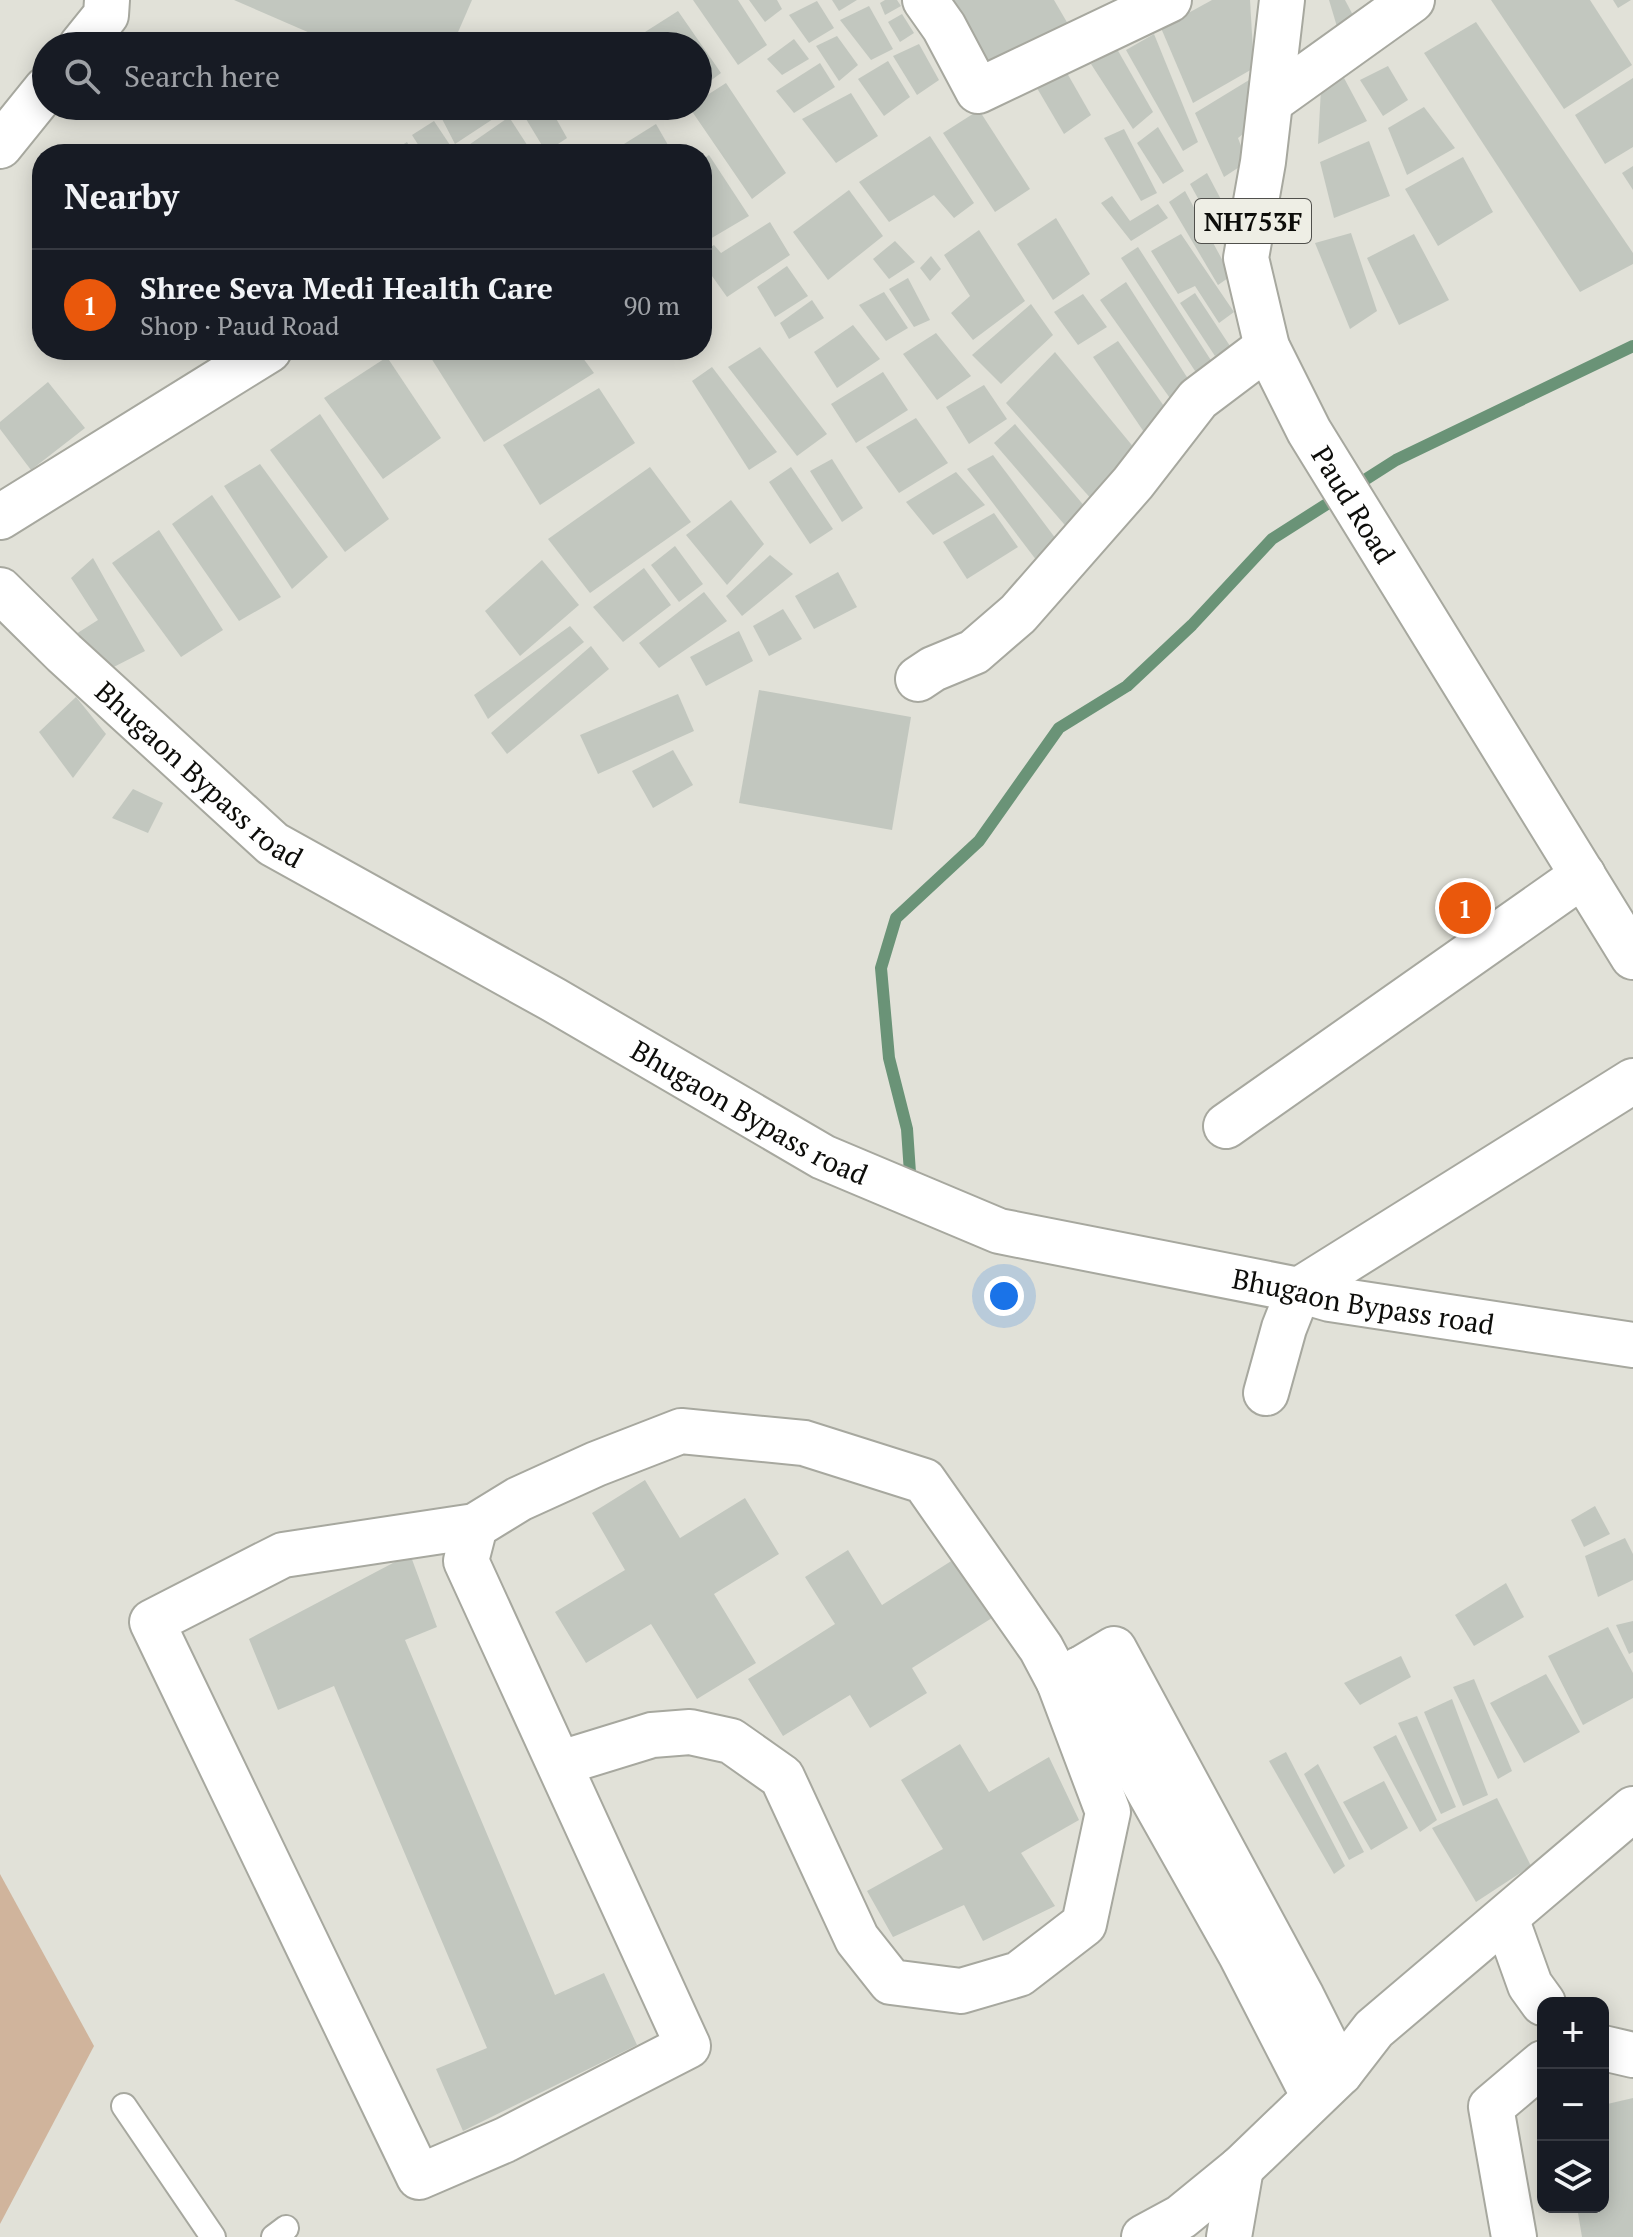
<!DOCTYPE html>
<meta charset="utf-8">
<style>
:root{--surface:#171b24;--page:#20242c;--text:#f1f3f6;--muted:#9ea1a6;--line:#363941;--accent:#ea580c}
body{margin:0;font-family:"PT Serif",serif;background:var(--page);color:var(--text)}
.controls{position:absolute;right:24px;bottom:24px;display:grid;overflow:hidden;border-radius:16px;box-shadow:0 4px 20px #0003}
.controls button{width:72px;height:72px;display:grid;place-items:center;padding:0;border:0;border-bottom:2px solid var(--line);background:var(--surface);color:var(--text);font:40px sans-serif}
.you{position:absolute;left:1004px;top:1296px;width:28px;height:28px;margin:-20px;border:6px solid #fff;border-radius:50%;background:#1a73e8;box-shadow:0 0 0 12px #1a73e833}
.badge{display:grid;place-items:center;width:52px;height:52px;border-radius:50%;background:var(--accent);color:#fff;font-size:26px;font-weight:700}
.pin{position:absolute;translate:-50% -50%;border:4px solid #fff;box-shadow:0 2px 8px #0006}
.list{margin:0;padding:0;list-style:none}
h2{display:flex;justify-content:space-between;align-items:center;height:104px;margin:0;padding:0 32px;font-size:34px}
h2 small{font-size:26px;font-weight:400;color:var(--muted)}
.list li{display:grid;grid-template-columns:52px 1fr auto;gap:24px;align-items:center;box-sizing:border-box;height:112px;padding:0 32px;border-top:2px solid var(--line)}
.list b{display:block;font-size:30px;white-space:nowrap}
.list p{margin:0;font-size:26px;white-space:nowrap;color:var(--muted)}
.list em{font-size:26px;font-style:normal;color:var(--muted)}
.icon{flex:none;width:44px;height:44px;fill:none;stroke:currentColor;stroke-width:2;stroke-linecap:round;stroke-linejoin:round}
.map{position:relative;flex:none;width:1633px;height:2237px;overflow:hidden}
.search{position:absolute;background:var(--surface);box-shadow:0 4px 20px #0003;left:32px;top:32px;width:680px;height:88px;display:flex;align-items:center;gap:20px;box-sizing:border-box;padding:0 28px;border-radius:44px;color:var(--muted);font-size:30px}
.panel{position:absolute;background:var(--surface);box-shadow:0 4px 20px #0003;left:32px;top:144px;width:680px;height:216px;border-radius:32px}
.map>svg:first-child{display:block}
</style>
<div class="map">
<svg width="1633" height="2237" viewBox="0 0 1633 2237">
<rect width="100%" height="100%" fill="#e1e1d8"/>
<!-- green -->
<path fill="#d0b49c" d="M 0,1874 L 94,2046 L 0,2224 Z"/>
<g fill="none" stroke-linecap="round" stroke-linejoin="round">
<!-- stream -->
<path stroke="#6a9377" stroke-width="12" d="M 910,1173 L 907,1129 L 889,1058 L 881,968 L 896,918 L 979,841 L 1059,728 L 1127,686 L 1192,625 L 1272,539 L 1396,460 L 1633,346"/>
</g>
<!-- building -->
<g fill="#c2c7bf">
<path d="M 234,0 L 472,0 L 452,46 L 340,46 Z"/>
<path d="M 693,0 L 738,0 L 767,45 L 738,65 Z"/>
<path d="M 749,0 L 777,0 L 782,9 L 765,22 Z"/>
<path d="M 832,0 L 857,0 L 839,11 Z"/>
<path d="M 885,0 L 897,0 L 901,6 L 885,15 L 880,3 Z"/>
<path d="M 945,0 L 1054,0 L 1068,24 L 983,68 Z"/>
<path d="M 1212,0 L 1250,0 L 1254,68 L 1193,103 L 1161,28 Z"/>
<path d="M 1329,0 L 1345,0 L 1355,19 L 1338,30 Z"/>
<path d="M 1491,0 L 1590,0 L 1632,65 L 1564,109 Z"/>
<path d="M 1613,0 L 1631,0 L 1618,8 Z"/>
<path d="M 817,1 L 834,28 L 809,43 L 789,15 Z"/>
<path d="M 869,6 L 893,49 L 871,60 L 840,20 Z"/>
<path d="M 678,11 L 721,73 L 698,90 L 698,46 L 639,46 L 634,39 Z"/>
<path d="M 902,14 L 914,33 L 900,42 L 888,22 Z"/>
<path d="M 1476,22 L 1633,253 L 1633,264 L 1580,292 L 1424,53 Z"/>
<path d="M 1154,34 L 1198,142 L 1183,151 L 1126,50 Z"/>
<path d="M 837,36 L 858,65 L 839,81 L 816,46 Z"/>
<path d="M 794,39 L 809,59 L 782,75 L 767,59 Z"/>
<path d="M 919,44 L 939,80 L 917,95 L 893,56 Z"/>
<path d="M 1117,49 L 1153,112 L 1133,129 L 1091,64 Z"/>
<path d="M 888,61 L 910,97 L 884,116 L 858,79 Z"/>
<path d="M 820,63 L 835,87 L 794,113 L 776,91 Z"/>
<path d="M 1063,66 L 1091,115 L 1064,134 L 1034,83 Z"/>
<path d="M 1388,66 L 1408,100 L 1383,116 L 1360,80 Z"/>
<path d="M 1254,77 L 1257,123 L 1238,138 L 1247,162 L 1224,177 L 1195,113 Z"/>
<path d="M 1344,78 L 1367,121 L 1318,144 L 1321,89 Z"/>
<path d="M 1633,78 L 1633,147 L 1605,164 L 1575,115 Z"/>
<path d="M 726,83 L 786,173 L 752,199 L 689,107 L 698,106 L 698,101 Z"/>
<path d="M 851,93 L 878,136 L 836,163 L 802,119 Z"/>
<path d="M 456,106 L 472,106 L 475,111 L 486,107 L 493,119 L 455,144 L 440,115 Z"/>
<path d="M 495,106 L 514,106 L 501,115 Z"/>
<path d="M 525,106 L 549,106 L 567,138 L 546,152 L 520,109 Z"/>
<path d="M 1424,107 L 1455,148 L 1407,175 L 1388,128 Z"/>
<path d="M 979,110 L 1030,189 L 995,212 L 943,133 Z"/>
<path d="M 509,117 L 533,154 L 466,154 L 463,149 Z"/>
<path d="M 434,121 L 456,154 L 424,154 L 412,135 Z"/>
<path d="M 656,124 L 672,152 L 669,154 L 608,154 Z"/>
<path d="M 1158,127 L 1184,171 L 1163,184 L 1137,143 Z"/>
<path d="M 1124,129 L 1157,193 L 1141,201 L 1104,138 Z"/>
<path d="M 930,136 L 974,203 L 954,218 L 934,195 L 889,222 L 859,182 Z"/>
<path d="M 1369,141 L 1390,196 L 1334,218 L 1320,162 Z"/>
<path d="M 407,142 L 414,154 L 388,154 Z"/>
<path d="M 709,155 L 749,216 L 710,239 L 702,225 L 702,160 Z"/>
<path d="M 1463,157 L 1493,212 L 1438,246 L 1405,189 Z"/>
<path d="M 1633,166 L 1633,190 L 1622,173 Z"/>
<path d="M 1207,173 L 1244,243 L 1229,254 L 1190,184 Z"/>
<path d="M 849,190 L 883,236 L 828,280 L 793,232 Z"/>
<path d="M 1185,191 L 1231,276 L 1218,285 L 1169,202 Z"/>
<path d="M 1112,196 L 1130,221 L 1158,204 L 1168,218 L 1131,241 L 1101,203 Z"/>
<path d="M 1056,218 L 1090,274 L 1053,300 L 1017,244 Z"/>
<path d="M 770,222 L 790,255 L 727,297 L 702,262 L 702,252 L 714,245 L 721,253 Z"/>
<path d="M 979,230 L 1025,301 L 973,340 L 951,313 L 970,296 L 944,255 Z"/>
<path d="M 1351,233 L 1377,311 L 1350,329 L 1315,243 Z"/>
<path d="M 1181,234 L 1234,312 L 1219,323 L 1195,286 L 1178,294 L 1151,251 Z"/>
<path d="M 1414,234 L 1449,300 L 1399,325 L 1367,258 Z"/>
<path d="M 895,241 L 915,262 L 889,279 L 873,259 Z"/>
<path d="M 1138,247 L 1214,365 L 1199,377 L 1121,258 Z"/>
<path d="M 931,256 L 941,269 L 930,281 L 920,268 Z"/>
<path d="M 787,266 L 808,296 L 775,317 L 757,287 Z"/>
<path d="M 908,278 L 930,320 L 914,327 L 889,289 Z"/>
<path d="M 1126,282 L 1192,385 L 1172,401 L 1100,300 Z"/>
<path d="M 884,292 L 908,328 L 886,341 L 859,305 Z"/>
<path d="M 1195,293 L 1230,346 L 1215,356 L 1180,303 Z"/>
<path d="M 1083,294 L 1107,327 L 1078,345 L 1054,312 Z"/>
<path d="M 812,300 L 824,318 L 789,339 L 780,323 Z"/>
<path d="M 1031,304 L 1053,335 L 1001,384 L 972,355 Z"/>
<path d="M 853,325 L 880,359 L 837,388 L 814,352 Z"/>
<path d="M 936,333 L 971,376 L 937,400 L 903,354 Z"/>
<path d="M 1118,341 L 1171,416 L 1146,435 L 1093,357 Z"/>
<path d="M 760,347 L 827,434 L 797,456 L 728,367 Z"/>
<path d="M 426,350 L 577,350 L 594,373 L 484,442 Z"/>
<path d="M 1055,352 L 1140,455 L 1093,501 L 1006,403 Z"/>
<path d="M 387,357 L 441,438 L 383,479 L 324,398 Z"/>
<path d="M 712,367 L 777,452 L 749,470 L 692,381 Z"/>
<path d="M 883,372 L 908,410 L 856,443 L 831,404 Z"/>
<path d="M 48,382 L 85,428 L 31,470 L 0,429 L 0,422 Z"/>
<path d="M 984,385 L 1007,419 L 969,444 L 946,407 Z"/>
<path d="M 599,388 L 635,443 L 540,505 L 503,445 Z"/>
<path d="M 320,414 L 389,519 L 345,552 L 270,450 Z"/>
<path d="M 916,418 L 948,463 L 899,493 L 866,447 Z"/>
<path d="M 1015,424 L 1086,508 L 1070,531 L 994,443 Z"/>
<path d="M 993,455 L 1062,547 L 1040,565 L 967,469 Z"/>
<path d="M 832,459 L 863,508 L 842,522 L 810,471 Z"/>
<path d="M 260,464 L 328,557 L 292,589 L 224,486 Z"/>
<path d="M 650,467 L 691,522 L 590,593 L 548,539 Z"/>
<path d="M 791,467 L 833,529 L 810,544 L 769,482 Z"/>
<path d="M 956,472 L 985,505 L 933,535 L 906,502 Z"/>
<path d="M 212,495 L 281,597 L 239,621 L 172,524 Z"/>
<path d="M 731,500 L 764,544 L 727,585 L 686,535 Z"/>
<path d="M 994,513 L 1018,547 L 967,579 L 943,542 Z"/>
<path d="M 159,530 L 223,630 L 181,657 L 112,563 Z"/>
<path d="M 675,546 L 703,584 L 679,602 L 651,565 Z"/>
<path d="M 770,555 L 793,574 L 742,616 L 726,596 Z"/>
<path d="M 93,558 L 145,651 L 102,673 L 76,634 L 98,620 L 71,578 Z"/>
<path d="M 542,560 L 579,605 L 520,656 L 485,611 Z"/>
<path d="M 644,568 L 671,605 L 623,642 L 593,607 Z"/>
<path d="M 838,572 L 857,607 L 814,629 L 795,596 Z"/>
<path d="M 704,592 L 727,621 L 659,668 L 639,643 Z"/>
<path d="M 783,609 L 802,639 L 769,656 L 753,626 Z"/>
<path d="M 570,626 L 584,642 L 488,719 L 474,695 Z"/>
<path d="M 739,631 L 753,661 L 706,686 L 690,657 Z"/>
<path d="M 591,646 L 609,669 L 507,754 L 491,733 Z"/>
<path d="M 759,690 L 911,717 L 892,830 L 739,803 Z"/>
<path d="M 678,694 L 694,731 L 598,774 L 580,735 Z"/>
<path d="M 76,697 L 106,734 L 73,778 L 39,732 Z"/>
<path d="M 673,750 L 693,785 L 653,808 L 632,771 Z"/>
<path d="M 133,789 L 163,803 L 148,833 L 112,818 Z"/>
<path d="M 645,1480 L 680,1538 L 745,1498 L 779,1554 L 714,1594 L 756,1663 L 697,1699 L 651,1624 L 586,1663 L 555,1612 L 625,1570 L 592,1513 Z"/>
<path d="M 1595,1506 L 1610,1534 L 1584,1547 L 1571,1520 Z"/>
<path d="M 1625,1538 L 1633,1554 L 1633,1580 L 1598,1597 L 1585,1556 Z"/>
<path d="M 848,1550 L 882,1605 L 956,1558 L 992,1618 L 912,1668 L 927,1693 L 870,1728 L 850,1695 L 783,1736 L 748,1679 L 835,1624 L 805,1577 Z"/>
<path d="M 410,1554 L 437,1627 L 405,1640 L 555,1995 L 604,1973 L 637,2045 L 463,2131 L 436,2069 L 487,2048 L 334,1686 L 278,1710 L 249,1639 Z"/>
<path d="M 1506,1583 L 1524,1617 L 1474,1646 L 1455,1615 Z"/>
<path d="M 1633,1621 L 1633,1652 L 1629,1654 L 1616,1625 Z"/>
<path d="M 1608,1627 L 1633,1673 L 1633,1698 L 1583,1725 L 1548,1656 Z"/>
<path d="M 1401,1656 L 1411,1677 L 1360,1705 L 1344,1683 Z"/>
<path d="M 1546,1674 L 1580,1732 L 1524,1763 L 1490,1703 Z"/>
<path d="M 1474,1679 L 1512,1771 L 1498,1779 L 1453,1687 Z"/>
<path d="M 1452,1699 L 1488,1795 L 1463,1806 L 1424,1712 Z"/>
<path d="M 1417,1716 L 1456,1807 L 1441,1814 L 1398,1723 Z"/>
<path d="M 1396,1735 L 1437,1820 L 1420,1832 L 1373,1747 Z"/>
<path d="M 960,1744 L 989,1792 L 1049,1757 L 1079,1820 L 1021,1853 L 1055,1906 L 983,1941 L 964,1905 L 893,1937 L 867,1891 L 943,1849 L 901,1780 Z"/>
<path d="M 1286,1752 L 1345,1866 L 1334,1874 L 1269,1761 Z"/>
<path d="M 1318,1764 L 1364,1852 L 1349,1860 L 1304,1774 Z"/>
<path d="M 1384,1781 L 1408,1828 L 1371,1850 L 1343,1802 Z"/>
<path d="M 1497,1798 L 1531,1866 L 1476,1902 L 1432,1828 Z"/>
<path d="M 1633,2098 L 1633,2237 L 1582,2237 L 1577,2207 L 1603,2207 L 1603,2105 Z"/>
</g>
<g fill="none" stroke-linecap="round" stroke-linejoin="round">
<!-- service casing -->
<g stroke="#a7a89f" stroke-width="28">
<g id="service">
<path d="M 124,2106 L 213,2237"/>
<path d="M 274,2237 L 286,2228"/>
</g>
</g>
<!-- minor casing -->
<g stroke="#a7a89f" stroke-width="48">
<g id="minor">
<path d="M 925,0 L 944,27 L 978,91 L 1169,0"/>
<path d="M 81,46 L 106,15 L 107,0"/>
<path d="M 1271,101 L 1412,0"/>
<path d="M 0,146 L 46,89"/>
<path d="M 0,517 L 269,350"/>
<path id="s1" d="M 0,590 L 64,653 L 273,844 L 554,1000 L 823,1157 L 999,1231 L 1299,1290 L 1330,1299 L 1633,1345"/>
<path d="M 918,679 L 933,669 L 974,652 L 1018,614 L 1133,483 L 1198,399 L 1267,347"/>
<path d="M 1226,1126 L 1583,875"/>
<path d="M 1266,1393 L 1284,1328 L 1299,1290 L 1633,1081"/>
<path d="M 475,1526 L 283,1555 L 152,1622 L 419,2177 L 505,2140 L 688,2046 L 466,1561 L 475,1526 L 519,1499 L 596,1464 L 681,1431 L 804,1443 L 924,1481 L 1041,1648 L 1059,1682 L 1114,1649 L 1302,1997 L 1340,2073"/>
<path d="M 1080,1669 L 1241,1955 L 1314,2097"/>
<path d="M 561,1763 L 652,1735 L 690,1732 L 731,1741 L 782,1777 L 857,1939 L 891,1982 L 961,1991 L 1019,1974 L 1084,1924 L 1108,1812 L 1059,1682"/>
<path d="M 1506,1918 L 1530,1985 L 1543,2003"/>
<path d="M 1603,2048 L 1633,2055"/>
<path d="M 1144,2237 L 1181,2217 L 1241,2168 L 1340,2073 L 1374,2029 L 1633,1809"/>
<path d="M 1229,2237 L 1241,2168"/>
<path d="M 1514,2237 L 1491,2107 L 1543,2063"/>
</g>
</g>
<!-- primary casing -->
<g stroke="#a7a89f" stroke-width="48">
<g id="primary">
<path id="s2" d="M 1282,0 L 1263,162 L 1246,258 L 1267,347 L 1309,431 L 1633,957"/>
</g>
</g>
<!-- service -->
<use href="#service" stroke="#fff" stroke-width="24"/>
<!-- minor -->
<use href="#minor" stroke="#fff" stroke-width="44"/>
<!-- primary -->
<use href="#primary" stroke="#fff" stroke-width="44"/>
</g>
<g text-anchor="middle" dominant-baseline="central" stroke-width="6" stroke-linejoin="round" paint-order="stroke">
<!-- shield labels -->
<rect fill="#eeeee5" stroke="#50504c" stroke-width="2" x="1195" y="199" width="116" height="44" rx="6"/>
<g font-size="26" font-weight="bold" fill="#0d0d0a">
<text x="1253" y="221">NH753F</text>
</g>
<!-- street labels -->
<g font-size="28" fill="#0d0d0a" stroke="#eeeee5">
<text stroke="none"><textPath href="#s2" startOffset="532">Paud Road</textPath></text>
<text stroke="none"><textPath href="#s1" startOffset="272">Bhugaon Bypass road</textPath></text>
<text stroke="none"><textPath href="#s1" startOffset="920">Bhugaon Bypass road</textPath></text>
<text stroke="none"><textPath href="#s1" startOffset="1568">Bhugaon Bypass road</textPath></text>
</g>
</g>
</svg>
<div class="controls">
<button>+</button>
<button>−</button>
<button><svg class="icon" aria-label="layers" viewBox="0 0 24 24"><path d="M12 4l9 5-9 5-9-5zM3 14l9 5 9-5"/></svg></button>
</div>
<div class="you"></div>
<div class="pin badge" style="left:1465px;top:908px">1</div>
<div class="search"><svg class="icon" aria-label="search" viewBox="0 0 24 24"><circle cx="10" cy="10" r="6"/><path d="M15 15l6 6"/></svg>Search here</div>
<section class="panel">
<h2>Nearby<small></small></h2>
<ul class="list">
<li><span class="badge">1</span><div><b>Shree Seva Medi Health Care</b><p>Shop · Paud Road</p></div><em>90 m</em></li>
</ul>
</section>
</div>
